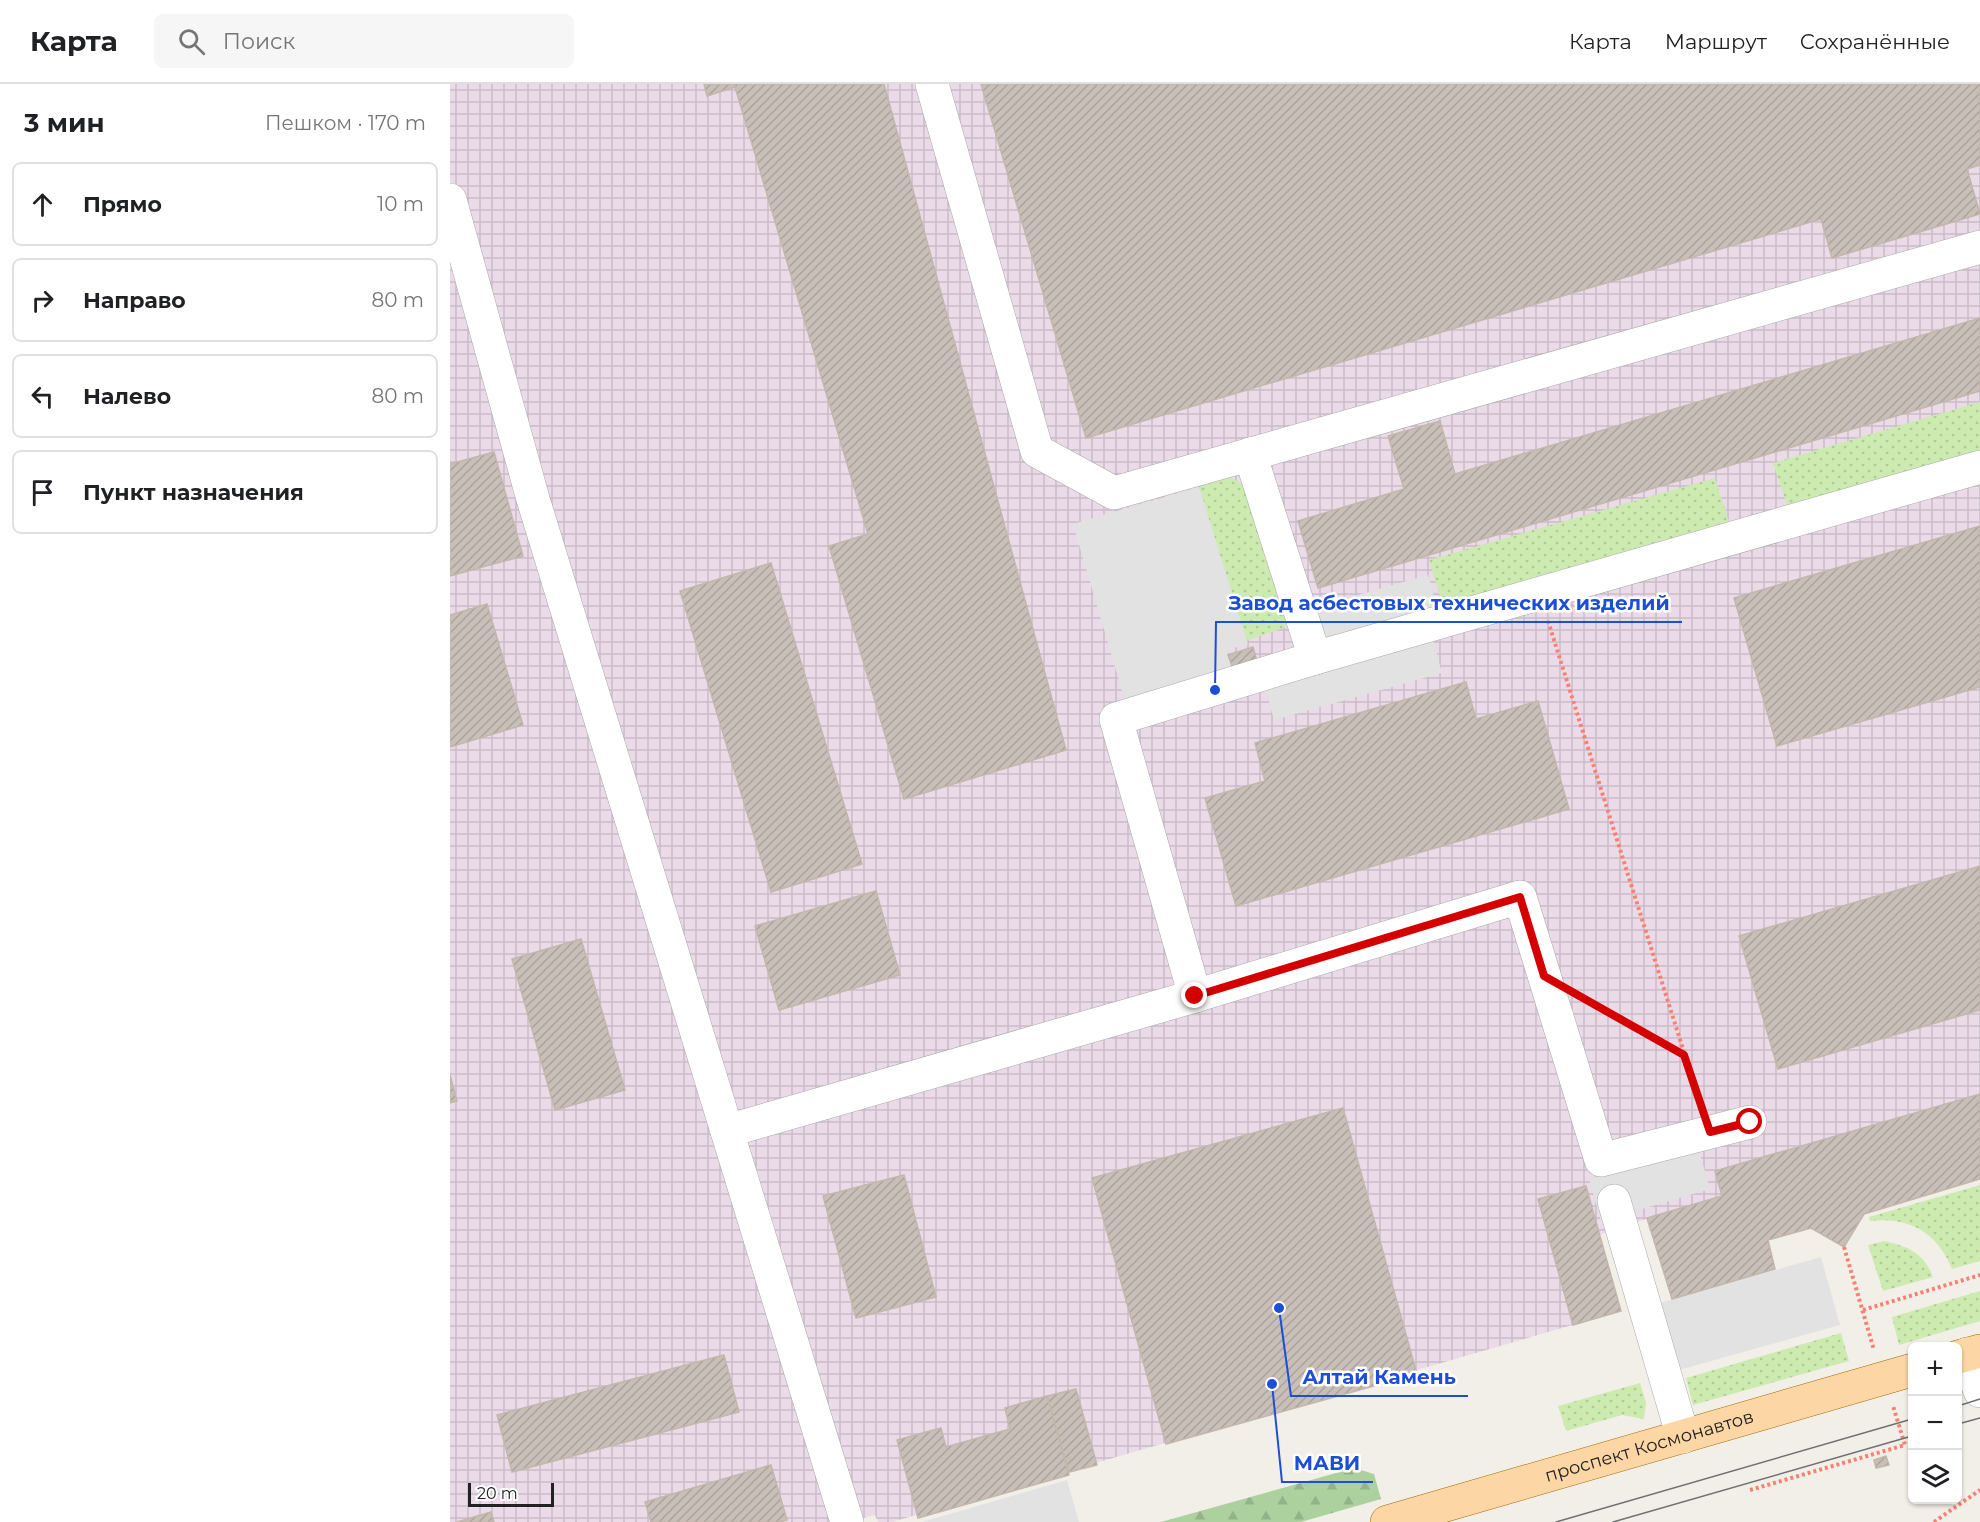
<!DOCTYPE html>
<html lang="ru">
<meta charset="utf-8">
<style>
:root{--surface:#fff;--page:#f6f6f6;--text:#202124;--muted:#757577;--line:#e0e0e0}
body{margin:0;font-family:Montserrat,sans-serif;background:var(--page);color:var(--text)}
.controls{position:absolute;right:18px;bottom:18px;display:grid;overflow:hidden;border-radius:9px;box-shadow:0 2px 4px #0004}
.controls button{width:54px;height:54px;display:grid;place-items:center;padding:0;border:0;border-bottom:2px solid var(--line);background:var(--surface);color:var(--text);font:30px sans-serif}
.scale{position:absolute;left:18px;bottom:15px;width:86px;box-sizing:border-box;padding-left:6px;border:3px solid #222;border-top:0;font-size:16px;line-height:21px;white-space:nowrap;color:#222;-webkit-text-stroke:4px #fff;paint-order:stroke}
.stop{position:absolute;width:18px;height:18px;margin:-14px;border:4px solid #d40000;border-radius:50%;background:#fff}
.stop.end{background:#d40000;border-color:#fff;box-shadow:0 2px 6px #0008}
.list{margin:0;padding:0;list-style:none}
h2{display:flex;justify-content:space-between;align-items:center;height:78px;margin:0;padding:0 24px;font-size:26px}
h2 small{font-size:20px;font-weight:400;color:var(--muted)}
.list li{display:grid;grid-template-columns:39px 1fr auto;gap:18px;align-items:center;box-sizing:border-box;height:84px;margin:0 12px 12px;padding:0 12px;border:2px solid var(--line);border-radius:9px}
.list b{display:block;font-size:22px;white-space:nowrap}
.list em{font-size:20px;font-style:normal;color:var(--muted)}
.icon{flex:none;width:33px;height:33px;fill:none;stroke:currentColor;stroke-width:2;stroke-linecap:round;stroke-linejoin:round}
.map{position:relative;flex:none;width:1530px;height:1438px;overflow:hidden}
header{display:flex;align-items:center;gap:36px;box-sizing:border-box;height:84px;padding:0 30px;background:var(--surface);border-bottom:2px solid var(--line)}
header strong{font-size:28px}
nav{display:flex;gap:33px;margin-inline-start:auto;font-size:21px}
.search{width:420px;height:54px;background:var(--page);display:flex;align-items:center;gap:15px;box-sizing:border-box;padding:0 21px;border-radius:9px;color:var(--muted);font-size:22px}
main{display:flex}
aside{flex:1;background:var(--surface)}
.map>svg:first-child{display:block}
</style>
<header>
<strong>Карта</strong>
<div class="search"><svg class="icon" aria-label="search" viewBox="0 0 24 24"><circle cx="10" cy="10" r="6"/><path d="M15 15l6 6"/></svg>Поиск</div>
<nav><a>Карта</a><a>Маршрут</a><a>Сохранённые</a></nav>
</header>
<main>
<aside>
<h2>3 мин<small>Пешком · 170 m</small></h2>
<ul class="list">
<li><svg class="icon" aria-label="ahead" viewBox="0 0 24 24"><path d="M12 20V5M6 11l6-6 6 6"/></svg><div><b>Прямо</b></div><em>10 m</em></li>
<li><svg class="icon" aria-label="right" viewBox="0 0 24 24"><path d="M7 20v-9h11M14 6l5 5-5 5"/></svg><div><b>Направо</b></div><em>80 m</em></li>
<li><svg class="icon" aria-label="left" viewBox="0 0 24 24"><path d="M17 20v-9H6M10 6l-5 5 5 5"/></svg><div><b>Налево</b></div><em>80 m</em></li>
<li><svg class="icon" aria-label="arrive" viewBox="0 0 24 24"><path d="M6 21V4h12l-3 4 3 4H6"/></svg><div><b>Пункт назначения</b></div></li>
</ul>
</aside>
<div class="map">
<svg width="1530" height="1438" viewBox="0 0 1530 1438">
<defs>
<pattern id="industrial-grid" width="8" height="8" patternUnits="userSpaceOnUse" patternTransform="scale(1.5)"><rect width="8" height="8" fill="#ebdbe8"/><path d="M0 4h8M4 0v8" fill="none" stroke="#c9bcc7"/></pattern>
<pattern id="grass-dots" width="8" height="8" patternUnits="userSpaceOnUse" patternTransform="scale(1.5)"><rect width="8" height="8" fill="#cdebb0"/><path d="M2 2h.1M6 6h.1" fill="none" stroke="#b0c997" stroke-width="1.8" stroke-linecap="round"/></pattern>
<pattern id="forest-firs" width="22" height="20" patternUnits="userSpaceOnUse" patternTransform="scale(1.5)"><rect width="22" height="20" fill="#add19e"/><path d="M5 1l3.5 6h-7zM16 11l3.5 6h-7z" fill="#95b388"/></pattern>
<pattern id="building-hatch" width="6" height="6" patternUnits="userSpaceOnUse" patternTransform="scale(1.5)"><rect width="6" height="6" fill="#c7bfb8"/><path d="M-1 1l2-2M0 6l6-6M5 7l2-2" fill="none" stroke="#aba49e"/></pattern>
</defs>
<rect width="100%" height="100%" fill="#f2efe9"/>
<!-- industrial -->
<path fill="url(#industrial-grid)" d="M 0,0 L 1530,0 L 1530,1095 L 1318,1156 L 1325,1185 L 1222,1215 L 1196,1135 L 1149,1151 L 1171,1227 L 442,1438 L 428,1438 L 425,1431 L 399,1438 L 0,1438 Z"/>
<!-- grass -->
<g fill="url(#grass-dots)">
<path d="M 1530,318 L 1530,371 L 1337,421 L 1323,379 Z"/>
<path d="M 780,393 L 799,404 L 840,531 L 834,544 L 796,557 L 749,403 Z"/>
<path d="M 1265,394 L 1281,444 L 1002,523 L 990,513 L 979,476 Z"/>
<path d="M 1530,1101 L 1530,1177 L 1502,1185 C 1488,1149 1459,1132 1420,1137 L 1419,1133 Z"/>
<path d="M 1434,1157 C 1457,1162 1474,1169 1483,1193 L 1433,1207 L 1418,1161 Z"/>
<path d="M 1530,1207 L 1530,1237 L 1449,1261 L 1442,1233 Z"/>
<path d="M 1391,1249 L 1399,1277 L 1243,1321 L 1236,1294 Z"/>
<path d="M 1190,1299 L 1196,1319 L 1194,1335 L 1172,1331 L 1116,1347 L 1108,1322 Z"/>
</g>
<!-- forest -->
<path fill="url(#forest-firs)" d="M 904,1384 L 924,1390 L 931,1415 L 851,1438 L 711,1438 Z"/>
<!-- parking -->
<g fill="#e2e2e2">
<path d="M 749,403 L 798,560 L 777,566 L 782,585 L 675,617 L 623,440 Z"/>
<path d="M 978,491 L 988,526 L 865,561 L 855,526 Z"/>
<path d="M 982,553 L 992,589 L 824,636 L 814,600 Z"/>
<path d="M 1248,1063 L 1260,1105 L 1151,1137 L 1139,1095 Z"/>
<path d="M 1371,1173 L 1390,1241 L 1229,1286 L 1210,1219 Z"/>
<path d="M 617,1396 L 629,1438 L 472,1438 Z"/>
</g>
<!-- building -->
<g fill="url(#building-hatch)" stroke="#c4b6ab" stroke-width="1.5">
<path d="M 254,0 L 434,0 L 616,666 L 454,715 L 379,462 L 418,450 L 285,3 L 257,12 Z"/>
<path d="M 531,0 L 1530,0 L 1530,81 L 1517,85 L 1530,130 L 1382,174 L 1371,135 L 636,354 Z"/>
<path d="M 1530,234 L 1530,307 L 868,504 L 848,437 L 954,405 L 938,352 L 990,337 L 1005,390 Z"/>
<path d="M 44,368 L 73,472 L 0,492 L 0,380 Z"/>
<path d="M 1530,442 L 1530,603 L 1327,662 L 1284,514 Z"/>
<path d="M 321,479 L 412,780 L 321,808 L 230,507 Z"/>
<path d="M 37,520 L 73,641 L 0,663 L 0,531 Z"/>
<path d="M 803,563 L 807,577 L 783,585 L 778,571 Z"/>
<path d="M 1016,598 L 1026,635 L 1088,617 L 1119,725 L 786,822 L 755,714 L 815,697 L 805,659 Z"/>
<path d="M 1530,782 L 1530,926 L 1328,985 L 1289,852 Z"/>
<path d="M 426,807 L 450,891 L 329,926 L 305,842 Z"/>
<path d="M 131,855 L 175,1006 L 105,1026 L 62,875 Z"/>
<path d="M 0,991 L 7,1017 L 0,1019 Z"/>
<path d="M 1530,1010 L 1530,1095 L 1414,1130 L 1394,1163 L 1361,1144 L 1318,1156 L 1325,1185 L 1222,1215 L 1197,1134 L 1272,1112 L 1265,1087 Z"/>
<path d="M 893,1024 L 967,1290 L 716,1360 L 642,1094 Z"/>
<path d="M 454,1091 L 486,1213 L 406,1234 L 373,1112 Z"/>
<path d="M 1136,1102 L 1171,1227 L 1123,1241 L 1088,1115 Z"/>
<path d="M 274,1271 L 289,1328 L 62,1388 L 47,1331 Z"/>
<path d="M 626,1305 L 647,1381 L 619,1388 L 597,1312 Z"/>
<path d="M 597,1312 L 619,1391 L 468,1434 L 447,1356 L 491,1344 L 496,1363 L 560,1345 L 555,1324 Z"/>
<path d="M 1436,1372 L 1439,1381 L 1426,1384 L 1424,1376 Z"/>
<path d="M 321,1381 L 337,1436 L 329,1438 L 201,1438 L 195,1418 Z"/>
<path d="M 41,1428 L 44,1438 L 7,1438 Z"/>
</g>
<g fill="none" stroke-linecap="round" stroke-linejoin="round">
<!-- minor casing -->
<g stroke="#a9a9a9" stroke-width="34">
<g id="minor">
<path d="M 482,0 L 587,367 L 664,409 L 1530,163"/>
<path d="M 0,116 L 83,415 L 397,1438"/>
<path d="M 800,370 L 865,574"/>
<path d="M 745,912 L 666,635 L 865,574 L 1530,383"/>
<path d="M 277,1047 L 745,912 L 1070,813 L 1151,1076 L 1300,1038"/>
<path d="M 1164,1117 L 1233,1353"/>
<path d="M 1517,1270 L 1530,1307"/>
</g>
</g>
<!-- major casing -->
<g stroke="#a06b00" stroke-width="34">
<g id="major">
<path d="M 1508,1273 L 1530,1267"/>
<path id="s1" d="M 937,1438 L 1462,1286"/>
</g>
</g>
<!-- path -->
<g stroke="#fa8072" stroke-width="4" stroke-dasharray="3 3" stroke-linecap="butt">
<path d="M 1098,537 L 1250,1019"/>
<path d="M 1133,914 L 1234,970"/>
<path d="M 1394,1163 L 1424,1266"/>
<path d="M 1413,1226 L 1530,1191"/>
<path d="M 1300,1406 L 1455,1361 L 1443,1322"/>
<path d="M 1484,1438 L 1530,1406"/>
</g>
<!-- minor -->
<use href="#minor" stroke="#fff" stroke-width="33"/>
<!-- major -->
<use href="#major" stroke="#fcd6a4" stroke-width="33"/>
<!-- tram -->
<g stroke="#707070" stroke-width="1.5">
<path d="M 1508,1322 L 1530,1315"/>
<path d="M 1508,1340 L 1530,1334"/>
<path d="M 1106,1438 L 1462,1335"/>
<path d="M 1163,1438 L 1462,1352"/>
</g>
</g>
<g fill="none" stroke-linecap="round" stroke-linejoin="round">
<!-- route -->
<path stroke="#d40000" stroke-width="8" d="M 745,912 L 1070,813 L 1094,892 L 1234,971 L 1260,1048 L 1300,1038"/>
</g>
<g text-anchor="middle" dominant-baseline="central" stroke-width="5" stroke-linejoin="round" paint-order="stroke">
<!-- street labels -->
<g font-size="18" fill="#222" stroke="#fff">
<text stroke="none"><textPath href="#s1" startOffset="273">проспект Космонавтов</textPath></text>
</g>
</g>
<!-- callouts -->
<path fill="none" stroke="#1d4ed8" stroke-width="2" d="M765 606L766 538H1232M829 1224L841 1312H1018M822 1300L832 1398H923"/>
<g fill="#1d4ed8" stroke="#fff" stroke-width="2">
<circle cx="765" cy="606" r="6"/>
<circle cx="829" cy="1224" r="6"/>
<circle cx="822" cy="1300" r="6"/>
</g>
<g font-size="20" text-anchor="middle" font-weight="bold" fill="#1d4ed8" stroke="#fff" stroke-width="5" stroke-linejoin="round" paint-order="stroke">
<text x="999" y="526">Завод асбестовых технических изделий</text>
<text x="929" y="1300">Алтай Камень</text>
<text x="877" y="1386">МАВИ</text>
</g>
</svg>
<div class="controls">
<button>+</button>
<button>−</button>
<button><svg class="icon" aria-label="layers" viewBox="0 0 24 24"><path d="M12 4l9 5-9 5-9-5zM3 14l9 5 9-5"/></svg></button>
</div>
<div class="scale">20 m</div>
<div class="stop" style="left:1300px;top:1038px"></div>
<div class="stop end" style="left:745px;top:912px"></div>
</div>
</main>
